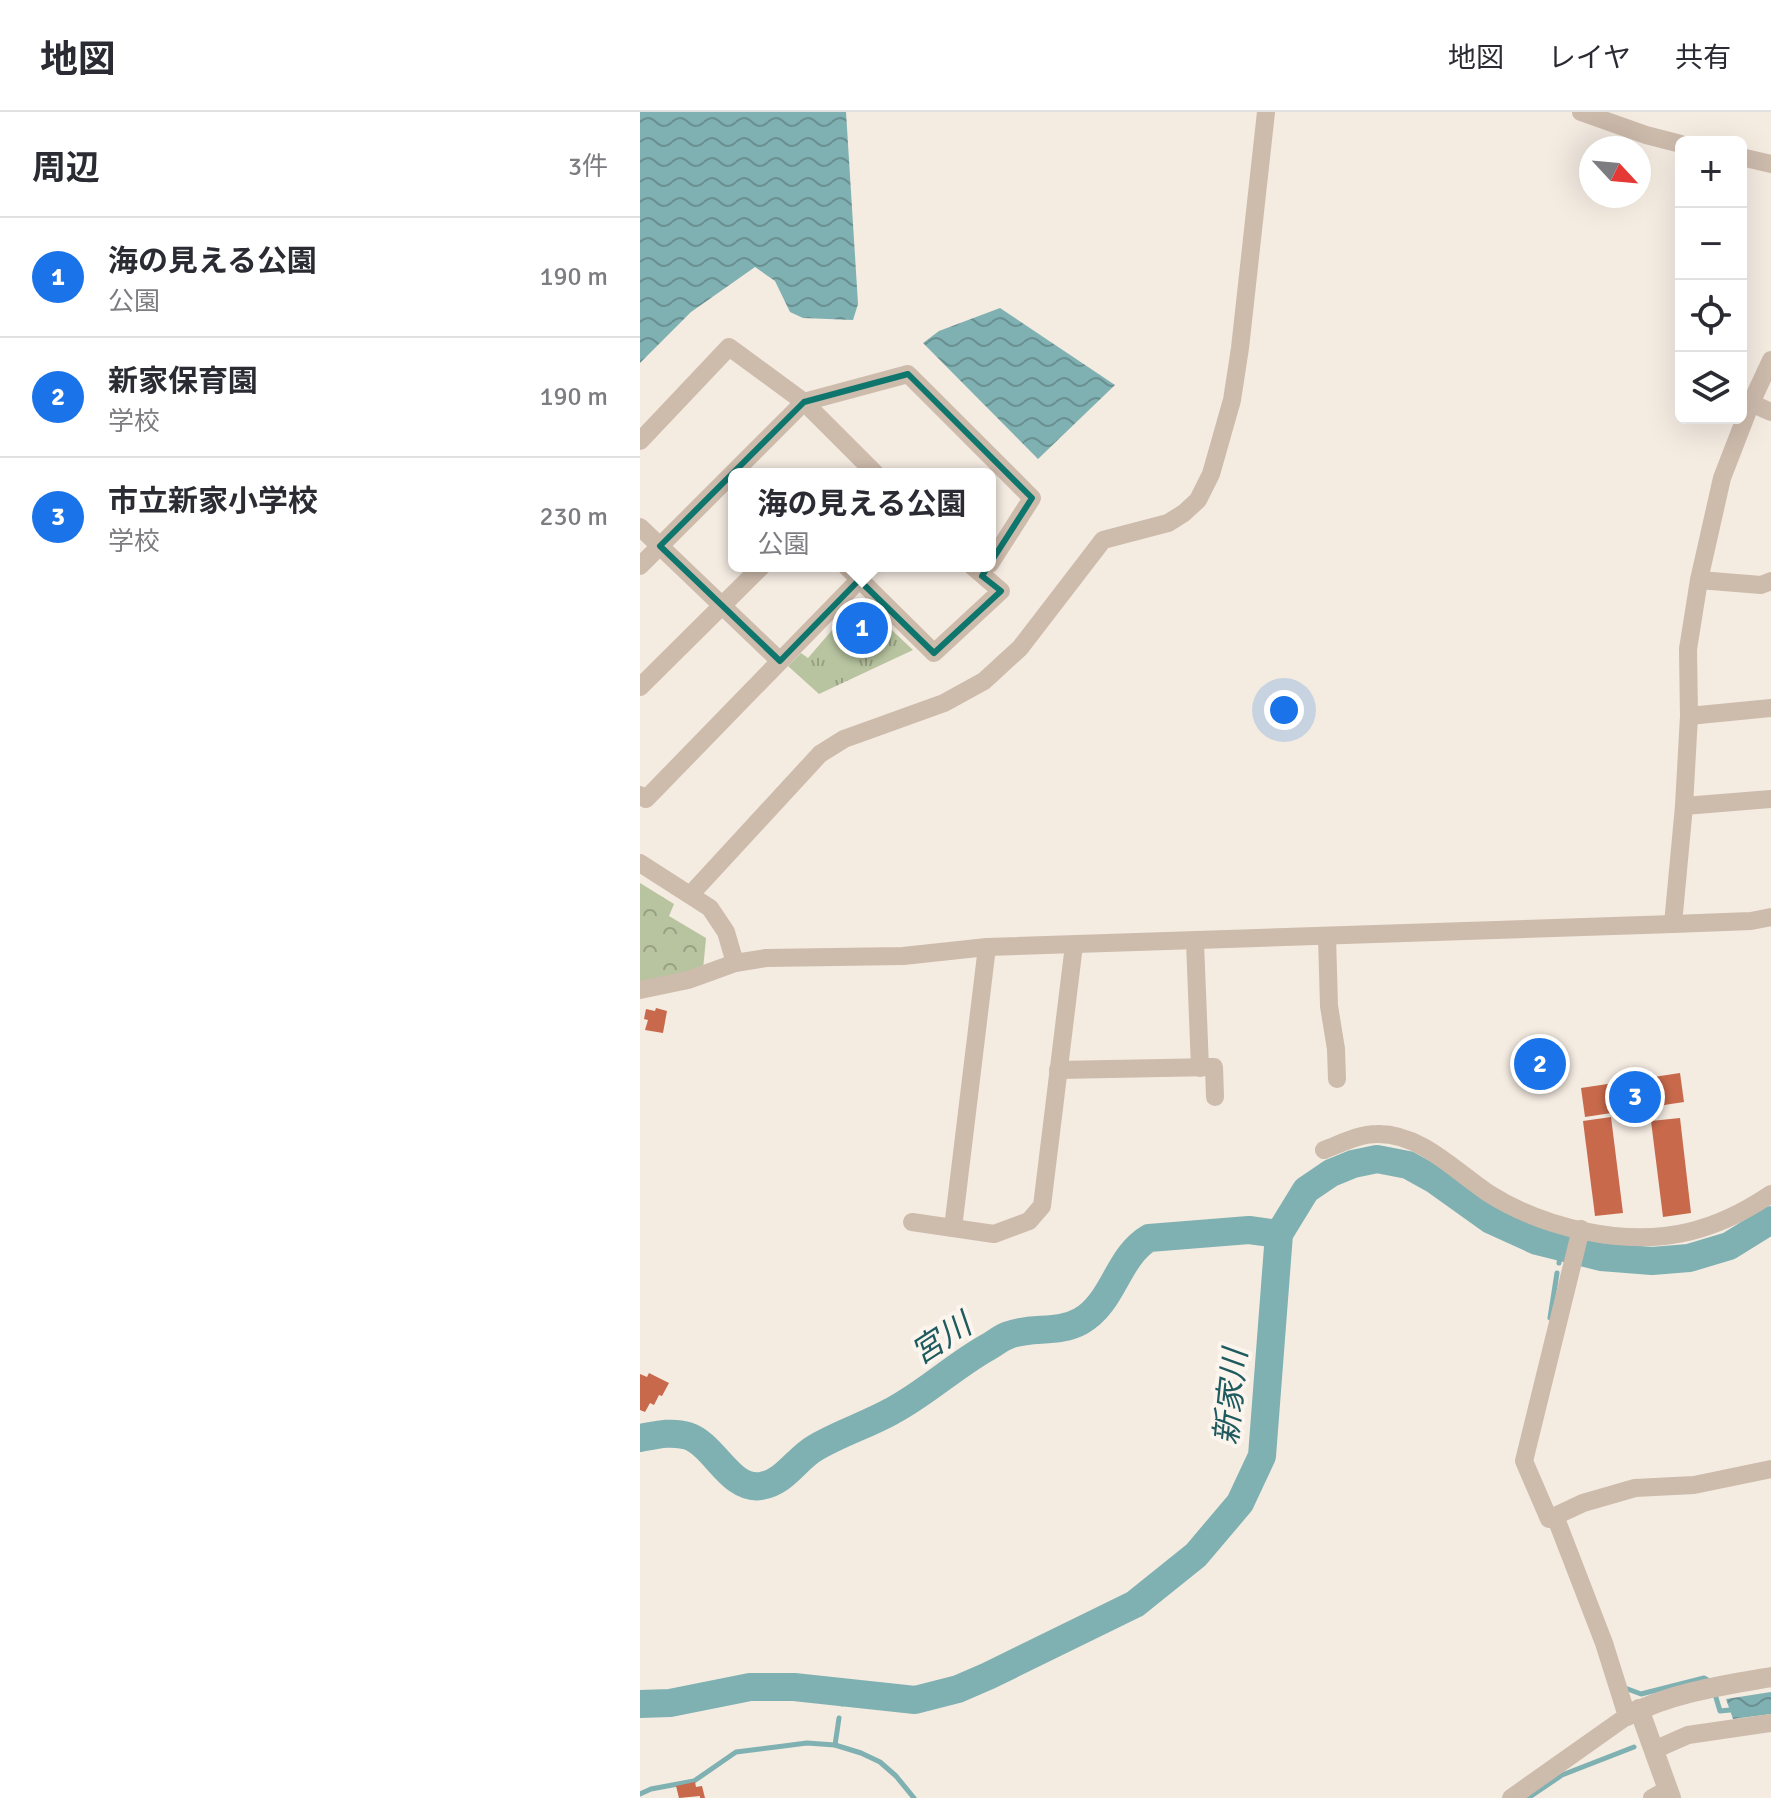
<!DOCTYPE html>
<html lang="ja">
<meta charset="utf-8">
<style>
:root{--surface:#fff;--page:#f7f7f7;--text:#2b2b33;--muted:#7c7c81;--line:#e1e1e2;--accent:#1a73e8}
body{margin:0;font-family:Signika,"Noto Sans JP",sans-serif;background:var(--page);color:var(--text)}
.controls{position:absolute;right:24px;top:24px;display:grid;overflow:hidden;border-radius:12px;box-shadow:0 8px 32px #0002}
.controls button{width:72px;height:72px;display:grid;place-items:center;padding:0;border:0;border-bottom:2px solid var(--line);background:var(--surface);color:var(--text);font:40px sans-serif}
.compass{position:absolute;left:939px;top:24px;width:72px;height:72px;border-radius:50%;background:var(--surface);box-shadow:0 8px 32px #0002;rotate:116deg}
.you{position:absolute;left:644px;top:598px;width:28px;height:28px;margin:-20px;border:6px solid #fff;border-radius:50%;background:#1a73e8;box-shadow:0 0 0 12px #1a73e833}
.badge{display:grid;place-items:center;width:52px;height:52px;border-radius:50%;background:var(--accent);color:#fff;font-size:26px;font-weight:700}
.pin{position:absolute;translate:-50% -50%;border:4px solid #fff;box-shadow:0 2px 8px #0006}
.popup{position:absolute;left:88px;top:356px;width:268px;height:104px;box-sizing:border-box;display:grid;place-content:center;border-radius:12px;background:var(--surface);filter:drop-shadow(0 2px 6px #0005);font-size:26px;white-space:nowrap;color:var(--muted)}
.popup b{font-size:30px;color:var(--text)}
.popup::after{content:'';position:absolute;left:50%;top:100%;margin-left:-16px;border:16px solid transparent;border-top-color:var(--surface)}
.list{margin:0;padding:0;list-style:none}
h2{display:flex;justify-content:space-between;align-items:center;height:104px;margin:0;padding:0 32px;font-size:34px}
h2 small{font-size:26px;font-weight:400;color:var(--muted)}
.list li{display:grid;grid-template-columns:52px 1fr auto;gap:24px;align-items:center;box-sizing:border-box;height:120px;padding:0 32px;border-top:2px solid var(--line)}
.list b{display:block;font-size:30px;white-space:nowrap}
.list p{margin:0;font-size:26px;white-space:nowrap;color:var(--muted)}
.list em{font-size:26px;font-style:normal;color:var(--muted)}
.icon{flex:none;width:44px;height:44px;fill:none;stroke:currentColor;stroke-width:2;stroke-linecap:round;stroke-linejoin:round}
.map{position:relative;flex:none;width:1131px;height:1686px;overflow:hidden}
header{display:flex;align-items:center;gap:48px;box-sizing:border-box;height:112px;padding:0 40px;background:var(--surface);border-bottom:2px solid var(--line)}
header strong{font-size:38px}
nav{display:flex;gap:44px;margin-inline-start:auto;font-size:28px}
main{display:flex}
aside{flex:1;background:var(--surface)}
.map>svg:first-child{display:block}
</style>
<header>
<strong>地図</strong>
<nav><a>地図</a><a>レイヤ</a><a>共有</a></nav>
</header>
<main>
<aside>
<h2>周辺<small>3件</small></h2>
<ul class="list">
<li><span class="badge">1</span><div><b>海の見える公園</b><p>公園</p></div><em>190 m</em></li>
<li><span class="badge">2</span><div><b>新家保育園</b><p>学校</p></div><em>190 m</em></li>
<li><span class="badge">3</span><div><b>市立新家小学校</b><p>学校</p></div><em>230 m</em></li>
</ul>
</aside>
<div class="map">
<svg width="1131" height="1686" viewBox="0 0 1131 1686">
<defs>
<pattern id="grass-tufts" width="24" height="20" patternUnits="userSpaceOnUse" patternTransform="scale(2)"><rect width="24" height="20" fill="#b8c4a0"/><path d="M3 7l-1-3M5 7V3M7 7l1-3M15 17l-1-3M17 17v-4M19 17l1-3" fill="none" stroke="#97a083"/></pattern>
<pattern id="forest-crowns" width="20" height="18" patternUnits="userSpaceOnUse" patternTransform="scale(2)"><rect width="20" height="18" fill="#b8c4a0"/><path d="M2 6a3 3 0 1 1 6 0M12 15a3 3 0 1 1 6 0" fill="none" stroke="#97a083"/></pattern>
<pattern id="water-waves" width="16" height="10" patternUnits="userSpaceOnUse" patternTransform="scale(2)"><rect width="16" height="10" fill="#7fb0b2"/><path d="M0 5q4-4 8 0t8 0" fill="none" stroke="#699091"/></pattern>
</defs>
<rect width="100%" height="100%" fill="#f4ebe1"/>
<!-- grass -->
<path fill="url(#grass-tufts)" d="M 224,492 L 273,538 L 179,582 L 148,554 L 161,541 L 168,546 L 212,495 Z"/>
<!-- forest -->
<path fill="url(#forest-crowns)" d="M 0,771 L 34,792 L 29,804 L 66,826 L 63,858 L 0,870 Z"/>
<!-- water -->
<g fill="url(#water-waves)">
<path d="M 0,0 L 206,0 L 218,192 L 213,208 L 163,206 L 150,200 L 135,169 L 115,155 L 51,200 L 0,251 Z"/>
<path d="M 360,196 L 475,273 L 398,347 L 283,231 L 299,219 Z"/>
<path d="M 1131,1580 L 1131,1602 L 1093,1607 L 1086,1587 Z"/>
</g>
<g fill="none" stroke-linecap="round" stroke-linejoin="round">
<!-- stream -->
<g stroke="#7fb0b2" stroke-width="5">
<path d="M 919,1151 L 921,1136"/>
<path d="M 910,1206 L 917,1161"/>
<path d="M 985,1576 L 1001,1582 L 1064,1566 L 1071,1570"/>
<path d="M 1074,1579 L 1080,1599 L 1090,1598"/>
<path d="M 202,1592 L 204,1580"/>
<path d="M 195,1633 L 199,1606"/>
<path d="M 0,1682 L 11,1677 L 54,1669 L 96,1640 L 167,1631 L 195,1633 L 221,1641 L 240,1650 L 256,1664 L 274,1686"/>
<path d="M 888,1686 L 922,1663 L 994,1635"/>
</g>
<!-- river -->
<g stroke="#7fb0b2" stroke-width="28">
<path d="M 0,1326 C 16,1323 32,1319 48,1324 C 75,1333 90,1379 121,1374 C 145,1370 156,1347 175,1336 C 200,1321 227,1313 252,1299 C 286,1281 314,1254 348,1235 C 355,1231 362,1225 369,1223 C 392,1214 418,1222 441,1209 C 474,1190 477,1145 509,1126 L 609,1118 L 639,1122"/>
<path d="M 0,1592 L 30,1591 L 110,1575 L 154,1575 L 275,1588 L 318,1577 L 348,1564 L 495,1492 L 556,1443 L 600,1391 L 622,1344 L 639,1122 L 666,1078 L 691,1061 L 713,1052 L 737,1047 L 768,1053 L 795,1068 L 851,1108 L 897,1129 L 961,1145 L 1012,1149 L 1049,1146 L 1089,1134 L 1131,1108"/>
</g>
</g>
<!-- building -->
<g fill="#c8694b">
<path d="M 16,896 L 27,899 L 23,921 L 5,918 L 8,908 L 4,907 L 6,897 L 15,899 Z"/>
<path d="M 1040,961 L 1044,990 L 945,1005 L 941,976 Z"/>
<path d="M 971,1005 L 983,1101 L 955,1104 L 943,1009 Z"/>
<path d="M 1040,1006 L 1051,1101 L 1023,1105 L 1011,1009 Z"/>
<path d="M 9,1261 L 29,1271 L 22,1284 L 19,1283 L 14,1293 L 10,1291 L 5,1300 L 0,1298 L 0,1262 L 7,1265 Z"/>
<path d="M 55,1670 L 56,1675 L 62,1674 L 65,1686 L 60,1686 L 60,1684 L 39,1686 L 36,1674 Z"/>
</g>
<g fill="none" stroke-linecap="round" stroke-linejoin="round">
<!-- minor -->
<g stroke="#cdbbac" stroke-width="18">
<path d="M 941,0 L 1006,23 L 1041,32"/>
<path d="M 1101,45 L 1131,52"/>
<path d="M 1111,291 L 1131,300"/>
<path d="M 0,329 L 89,235 L 164,290 L 236,362"/>
<path d="M 0,415 L 140,549"/>
<path d="M 0,454 L 164,290 L 268,262 L 392,386 L 350,452"/>
<path d="M 206,454 L 294,541 L 361,479 L 332,454"/>
<path d="M 1059,468 L 1121,473 L 1131,469"/>
<path d="M 0,575 L 122,454"/>
<path d="M 1049,604 L 1131,596"/>
<path d="M 0,683 L 6,687 L 219,468"/>
<path d="M 1044,694 L 1131,687"/>
<path d="M 0,751 L 70,796 L 86,820 L 95,851"/>
<path d="M 51,782 L 180,642 L 204,627 L 304,591 L 344,569 L 380,536 L 463,428 L 528,411 L 544,401 L 558,388 L 571,362 L 592,288 L 600,236 L 626,0"/>
<path d="M 1033,812 L 1044,694 L 1049,604 L 1048,537 L 1059,468 L 1082,366 L 1111,291 L 1131,248"/>
<path d="M 687,825 L 689,894 L 696,937 L 697,967"/>
<path d="M 555,830 L 560,956"/>
<path d="M 0,878 L 48,868 L 95,851 L 126,846 L 263,844 L 347,835 L 1033,812 L 1111,809 L 1131,805"/>
<path d="M 418,958 L 574,955 L 575,985"/>
<path d="M 684,1038 C 700,1032 719,1022 737,1022 C 780,1021 815,1059 848,1081 C 903,1116 984,1135 1048,1120 C 1078,1113 1106,1099 1131,1082"/>
<path d="M 272,1110 L 354,1122 L 389,1109 L 402,1094 L 434,833"/>
<path d="M 313,1116 L 347,835"/>
<path d="M 941,1117 L 884,1349 L 909,1407 L 943,1391 L 995,1376 L 1054,1373 L 1131,1357"/>
<path d="M 1014,1638 L 1048,1623 L 1131,1611"/>
<path d="M 871,1686 L 987,1604 L 964,1531 L 915,1404"/>
<path d="M 1012,1686 L 1028,1677"/>
</g>
<!-- tertiary -->
<g stroke="#cdbbac" stroke-width="20">
<path d="M 999,1597 L 1031,1686"/>
<path d="M 987,1604 C 1030,1581 1084,1573 1131,1565"/>
</g>
</g>
<!-- marked area -->
<path fill="none" stroke="#0f766e" stroke-width="6" stroke-linejoin="round" d="M 268,262 L 392,386 L 342,464 L 361,479 L 294,541 L 219,468 L 140,549 L 20,434 L 164,290 Z"/>
<g text-anchor="middle" dominant-baseline="central" stroke-width="8" stroke-linejoin="round" paint-order="stroke">
<!-- water labels -->
<g font-size="32" font-style="italic" fill="#1f5a5e" stroke="#fbf5ee">
<text transform="translate(301 1227) rotate(-33)">宮川</text>
<text transform="translate(591 1285) rotate(-84)">新家川</text>
</g>
</g>
</svg>
<div class="controls">
<button>+</button>
<button>−</button>
<button><svg class="icon" aria-label="locate" viewBox="0 0 24 24"><circle cx="12" cy="12" r="6"/><path d="M12 2v4M12 18v4M2 12h4M18 12h4"/></svg></button>
<button><svg class="icon" aria-label="layers" viewBox="0 0 24 24"><path d="M12 4l9 5-9 5-9-5zM3 14l9 5 9-5"/></svg></button>
</div>
<svg class="compass" viewBox="-18 -18 36 36"><path d="M0-13l5 13h-10z" fill="#e53935"/><path d="M0 13l5-13h-10z" fill="#7c7c81"/></svg>
<div class="you"></div>
<div class="pin badge" style="left:222px;top:516px">1</div>
<div class="popup"><b>海の見える公園</b>公園</div>
<div class="pin badge" style="left:900px;top:952px">2</div>
<div class="pin badge" style="left:995px;top:985px">3</div>
</div>
</main>
